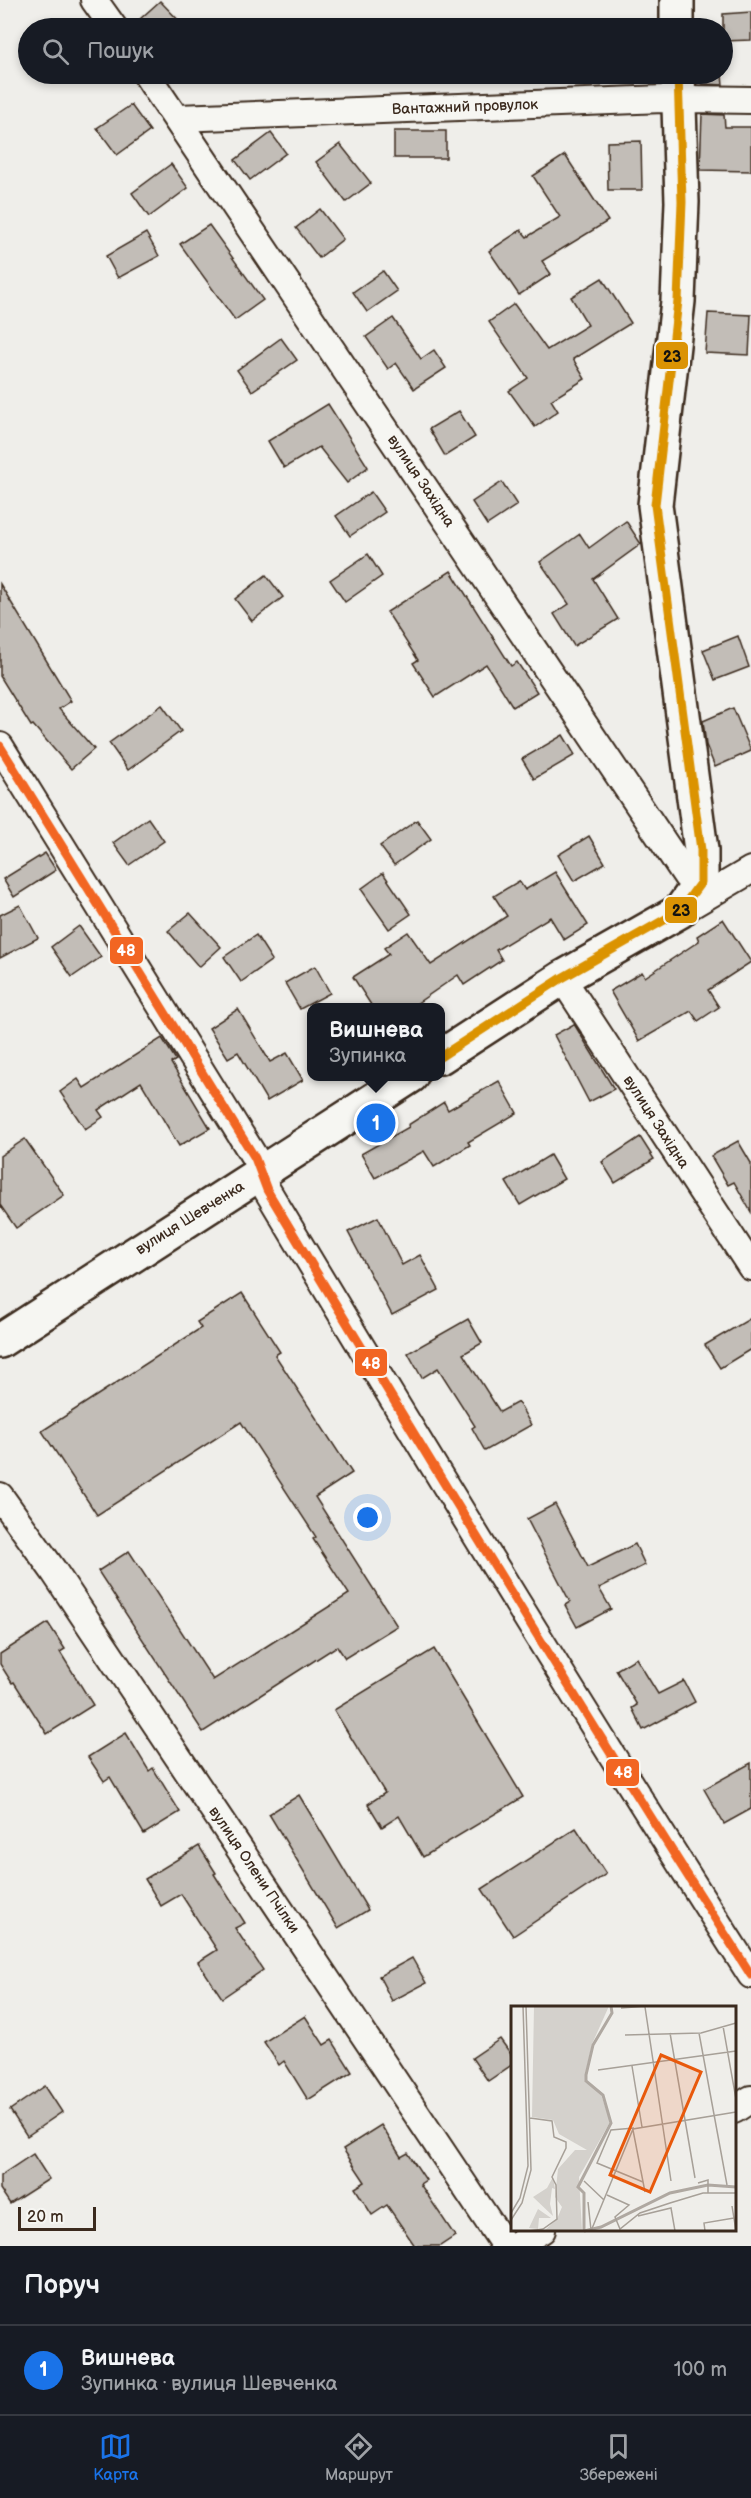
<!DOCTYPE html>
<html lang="uk">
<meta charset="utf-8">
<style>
:root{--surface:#171b24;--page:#242831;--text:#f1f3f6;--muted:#9ea1a6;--line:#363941;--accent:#1a73e8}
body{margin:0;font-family:"Balsamiq Sans",sans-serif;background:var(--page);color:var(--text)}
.scale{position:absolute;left:18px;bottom:15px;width:78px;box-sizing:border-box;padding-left:6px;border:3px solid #3b2a1e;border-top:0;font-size:16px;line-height:21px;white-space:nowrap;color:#3b2a1e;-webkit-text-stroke:4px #f6f6f2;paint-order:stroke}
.you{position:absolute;left:368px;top:1518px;width:21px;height:21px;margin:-15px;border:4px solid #fff;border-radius:50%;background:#1a73e8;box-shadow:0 0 0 9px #1a73e833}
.badge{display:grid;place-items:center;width:39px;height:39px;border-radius:50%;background:var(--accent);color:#fff;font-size:20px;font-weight:700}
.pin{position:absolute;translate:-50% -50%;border:3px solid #fff;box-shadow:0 2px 6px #0006}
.popup{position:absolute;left:307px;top:1003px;width:138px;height:78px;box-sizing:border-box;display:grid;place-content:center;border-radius:12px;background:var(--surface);filter:drop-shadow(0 2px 4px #0005);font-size:20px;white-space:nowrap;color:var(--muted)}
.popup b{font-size:22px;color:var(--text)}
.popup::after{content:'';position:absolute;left:50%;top:100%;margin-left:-12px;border:12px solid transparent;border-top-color:var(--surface)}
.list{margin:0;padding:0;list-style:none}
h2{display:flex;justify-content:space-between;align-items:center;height:78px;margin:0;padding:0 24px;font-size:26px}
h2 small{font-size:20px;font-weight:400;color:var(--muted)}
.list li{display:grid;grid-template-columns:39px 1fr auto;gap:18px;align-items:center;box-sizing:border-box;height:90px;padding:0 24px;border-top:2px solid var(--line)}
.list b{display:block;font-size:22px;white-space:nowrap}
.list p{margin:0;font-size:20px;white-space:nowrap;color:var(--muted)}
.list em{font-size:20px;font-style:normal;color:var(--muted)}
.icon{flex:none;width:33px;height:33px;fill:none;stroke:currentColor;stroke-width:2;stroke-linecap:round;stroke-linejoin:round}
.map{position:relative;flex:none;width:751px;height:2246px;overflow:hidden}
.search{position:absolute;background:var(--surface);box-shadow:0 3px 9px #0003;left:18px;right:18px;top:18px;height:66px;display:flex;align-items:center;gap:15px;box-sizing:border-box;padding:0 21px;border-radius:33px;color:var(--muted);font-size:22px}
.sheet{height:168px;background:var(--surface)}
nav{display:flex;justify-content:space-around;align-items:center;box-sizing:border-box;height:84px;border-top:2px solid var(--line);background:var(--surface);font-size:16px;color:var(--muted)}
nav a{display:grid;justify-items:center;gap:3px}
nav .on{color:var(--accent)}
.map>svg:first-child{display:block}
</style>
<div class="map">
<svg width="751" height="2246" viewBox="0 0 751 2246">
<rect width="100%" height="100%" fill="#efeeea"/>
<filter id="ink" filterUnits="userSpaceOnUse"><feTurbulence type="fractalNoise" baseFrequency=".0167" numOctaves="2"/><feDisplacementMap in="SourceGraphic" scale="12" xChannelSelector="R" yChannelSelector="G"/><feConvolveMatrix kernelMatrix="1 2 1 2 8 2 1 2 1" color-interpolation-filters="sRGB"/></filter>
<g filter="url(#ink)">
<!-- building -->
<g fill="#c2bdb7" stroke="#3b2a1e" stroke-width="1.5">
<path d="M 160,1 L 186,28 L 130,28 Z"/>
<path d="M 751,12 L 751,40 L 723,41 L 723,14 Z"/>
<path d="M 703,74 L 722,74 L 723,85 L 702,84 Z"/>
<path d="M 131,105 L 150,131 L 117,155 L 97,128 Z"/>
<path d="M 702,114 L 724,115 L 725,127 L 751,127 L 751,171 L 700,170 Z"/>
<rect x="394" y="131" width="52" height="27"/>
<path d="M 271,133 L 286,153 L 250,180 L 235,160 Z"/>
<path d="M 641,141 L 642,190 L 608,190 L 607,142 Z"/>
<path d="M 340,144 L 371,183 L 346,202 L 316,162 Z"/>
<path d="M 565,155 L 608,221 L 542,261 L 551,274 L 519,295 L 489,251 L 521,230 L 527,237 L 560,217 L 533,176 Z"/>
<path d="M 171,164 L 188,188 L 149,217 L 132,193 Z"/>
<path d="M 320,209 L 343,239 L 319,258 L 296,228 Z"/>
<path d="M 209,225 L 263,300 L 235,320 L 180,244 Z"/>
<path d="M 146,233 L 159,256 L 118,278 L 106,256 Z"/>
<path d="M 383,271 L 397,291 L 367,312 L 353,292 Z"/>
<path d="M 602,278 L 631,323 L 573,359 L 585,379 L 551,400 L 558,411 L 535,427 L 509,391 L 528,378 L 489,322 L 514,304 L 547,350 L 588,325 L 571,297 Z"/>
<path d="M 708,313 L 751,315 L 749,355 L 705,353 Z"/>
<path d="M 393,318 L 421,359 L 434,350 L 446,368 L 414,389 L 396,363 L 388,369 L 366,337 Z"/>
<path d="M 281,338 L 297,360 L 252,391 L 237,370 Z"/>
<path d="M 328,404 L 368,467 L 347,483 L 319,447 L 284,468 L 268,441 Z"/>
<path d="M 459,411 L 475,437 L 445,456 L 429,429 Z"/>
<path d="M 502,482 L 517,505 L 487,525 L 472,502 Z"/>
<path d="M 371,492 L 385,512 L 350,536 L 336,516 Z"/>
<path d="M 626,521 L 641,544 L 593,579 L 618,619 L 574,646 L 554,614 L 569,604 L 540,562 L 580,534 L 589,548 Z"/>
<path d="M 368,554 L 382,576 L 345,602 L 330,580 Z"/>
<path d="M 451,571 L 511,666 L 517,662 L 537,692 L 513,707 L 486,664 L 435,697 L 413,663 L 418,660 L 387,612 Z"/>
<path d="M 266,575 L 283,597 L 252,621 L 235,599 Z"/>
<path d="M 0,584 L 71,701 L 59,709 L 94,749 L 71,769 L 33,725 L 31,726 L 0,676 Z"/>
<path d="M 738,636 L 749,667 L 715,680 L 703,650 Z"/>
<path d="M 162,705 L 181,731 L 128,770 L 109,743 Z"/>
<path d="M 733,708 L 751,751 L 715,767 L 706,745 L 703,721 Z"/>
<path d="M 563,735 L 575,755 L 534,779 L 522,759 Z"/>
<path d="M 148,818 L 164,841 L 129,865 L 113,843 Z"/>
<path d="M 417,820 L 431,839 L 394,865 L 380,846 Z"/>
<path d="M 589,836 L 605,863 L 574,881 L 558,855 Z"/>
<path d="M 45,853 L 56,870 L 14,897 L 3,879 Z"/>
<path d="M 555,872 L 588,925 L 564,940 L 550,917 L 496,950 L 502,960 L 464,985 L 458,975 L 410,1008 L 373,1008 L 353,977 L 389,954 L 384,948 L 408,932 L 431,965 L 507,916 L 494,896 L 519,881 L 525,890 Z"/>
<path d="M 383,873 L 411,914 L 389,929 L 361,889 Z"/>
<path d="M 20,905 L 38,938 L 0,958 L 0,915 Z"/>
<path d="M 190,913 L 221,947 L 199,967 L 168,931 Z"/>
<path d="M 723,919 L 751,962 L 708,990 L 719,1007 L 698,1021 L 691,1011 L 639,1041 L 610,991 L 642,972 L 645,977 L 699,941 L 697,936 Z"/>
<path d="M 79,926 L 101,957 L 72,977 L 51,947 Z"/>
<path d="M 256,935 L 272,960 L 241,982 L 224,957 Z"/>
<path d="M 315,966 L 330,993 L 300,1009 L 285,983 Z"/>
<path d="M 238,1009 L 270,1062 L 287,1053 L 303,1080 L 267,1101 L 238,1052 L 228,1058 L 209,1028 Z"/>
<path d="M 574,1024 L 614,1089 L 589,1102 L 554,1035 Z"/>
<path d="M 162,1038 L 176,1060 L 171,1063 L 210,1128 L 179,1146 L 141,1082 L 98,1110 L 103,1117 L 85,1129 L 60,1092 L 78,1079 L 84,1088 Z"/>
<path d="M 499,1081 L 517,1113 L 468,1142 L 470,1145 L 434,1167 L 424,1151 L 375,1178 L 361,1154 L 409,1127 L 408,1125 L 444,1102 L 448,1110 Z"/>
<path d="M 640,1137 L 654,1159 L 615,1183 L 602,1162 Z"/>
<path d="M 25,1139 L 64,1195 L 16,1228 L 0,1205 L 0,1156 Z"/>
<path d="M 738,1141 L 751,1163 L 751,1212 L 734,1182 L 728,1185 L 711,1156 Z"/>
<path d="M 550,1155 L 564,1179 L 520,1205 L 506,1182 Z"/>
<path d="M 378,1217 L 402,1265 L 420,1255 L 439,1290 L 392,1315 L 348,1232 Z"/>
<path d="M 242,1293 L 280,1352 L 275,1355 L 352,1473 L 315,1497 L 397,1626 L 345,1658 L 337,1646 L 203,1732 L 98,1571 L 129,1551 L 213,1680 L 349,1594 L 313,1539 L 316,1537 L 241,1422 L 97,1515 L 42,1431 L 201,1328 L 197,1322 Z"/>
<path d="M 751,1318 L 751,1349 L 720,1368 L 705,1345 Z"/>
<path d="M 468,1319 L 482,1343 L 463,1354 L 500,1412 L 518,1402 L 531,1425 L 485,1451 L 472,1428 L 475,1426 L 438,1368 L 422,1378 L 408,1353 Z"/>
<path d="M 555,1504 L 588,1567 L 635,1544 L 645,1565 L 599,1588 L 611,1609 L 577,1627 L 565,1605 L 570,1602 L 527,1519 Z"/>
<path d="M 48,1623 L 65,1649 L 60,1652 L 93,1705 L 47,1734 L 14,1682 L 12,1683 L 0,1664 L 0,1654 Z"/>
<path d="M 434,1649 L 523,1797 L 423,1857 L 399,1816 L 382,1827 L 368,1804 L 385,1793 L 334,1710 Z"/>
<path d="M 636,1658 L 658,1694 L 684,1681 L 695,1702 L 643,1730 L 632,1708 L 637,1705 L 616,1670 Z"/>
<path d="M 126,1733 L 149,1771 L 153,1768 L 180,1812 L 144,1834 L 110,1777 L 104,1781 L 88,1757 Z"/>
<path d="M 751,1763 L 751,1809 L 724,1824 L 704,1789 Z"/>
<path d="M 299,1795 L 368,1910 L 338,1928 L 269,1814 Z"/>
<path d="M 576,1828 L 606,1874 L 513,1936 L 482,1889 Z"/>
<path d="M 199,1846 L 216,1873 L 214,1874 L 245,1923 L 235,1928 L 263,1970 L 222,1998 L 198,1962 L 217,1950 L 181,1894 L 161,1906 L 145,1879 Z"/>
<path d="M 412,1958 L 426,1983 L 392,2001 L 379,1976 Z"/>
<path d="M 305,2016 L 324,2045 L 332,2040 L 352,2072 L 308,2100 L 284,2061 L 279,2065 L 264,2042 Z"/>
<path d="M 500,2039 L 513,2057 L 513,2064 L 488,2081 L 472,2058 Z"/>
<path d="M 45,2086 L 62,2112 L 27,2136 L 10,2110 Z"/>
<path d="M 381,2125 L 401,2157 L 408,2153 L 426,2180 L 420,2184 L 455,2236 L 440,2246 L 415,2246 L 387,2205 L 372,2215 L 355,2188 L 365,2182 L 343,2149 Z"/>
<path d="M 33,2154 L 49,2179 L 10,2204 L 0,2189 L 0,2176 Z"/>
</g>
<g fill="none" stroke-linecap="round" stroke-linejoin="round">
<!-- minor casing -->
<g stroke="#3b2a1e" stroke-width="30">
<g id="minor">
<path d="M 94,0 L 114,28"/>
<path d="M 146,74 L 687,877 L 701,882"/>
<path d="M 178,118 L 663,99 L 678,102 L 690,99 L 751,100"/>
<path d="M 0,746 L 255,1158 L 267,1190 C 425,1454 585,1716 751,1975"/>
<path d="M 688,907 L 751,870"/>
<path d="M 562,978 L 751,1267"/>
<path d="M 0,1496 L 53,1570 L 505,2246"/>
<path d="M 734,2110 L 751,2099"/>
<path d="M 515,2246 L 542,2230"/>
</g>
</g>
<!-- tertiary casing -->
<g stroke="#3b2a1e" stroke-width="38">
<g id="tertiary">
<path d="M 677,0 L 677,28"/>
<path d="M 440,1057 L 562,978 L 680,911 L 701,882 L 701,850 L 655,505 L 678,301 L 682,202 L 678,74"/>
<path d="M 0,1341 L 411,1076"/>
</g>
</g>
<!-- minor -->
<use href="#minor" stroke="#f6f6f2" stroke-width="26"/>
<!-- tertiary -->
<use href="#tertiary" stroke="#f6f6f2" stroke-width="33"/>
<!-- bus-1 casing -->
<g stroke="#f6f6f2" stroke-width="14">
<path id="bus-1" d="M 0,746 L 255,1158 L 267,1190 C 425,1454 585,1716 751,1975"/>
</g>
<!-- bus-2 casing -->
<g stroke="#f6f6f2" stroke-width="14">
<path id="bus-2" d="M 440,1057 L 562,978 L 680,911 L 701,882 L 701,850 L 655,505 L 678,301 L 682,202 L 678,74"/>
</g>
<!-- bus-1 -->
<use href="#bus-1" stroke="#f26522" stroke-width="9"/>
<!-- bus-2 -->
<use href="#bus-2" stroke="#db9304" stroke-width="9"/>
</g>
</g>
<g text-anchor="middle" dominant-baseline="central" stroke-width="4.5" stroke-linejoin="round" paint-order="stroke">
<!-- street labels -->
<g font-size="15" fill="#3b2a1e" stroke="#f6f6f2">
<text transform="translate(465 107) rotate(-2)">Вантажний провулок</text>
<text transform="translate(421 481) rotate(56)">вулиця Західна</text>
<text transform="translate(656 1122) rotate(57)">вулиця Західна</text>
<text transform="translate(190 1218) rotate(-32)">вулиця Шевченка</text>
<text transform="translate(254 1870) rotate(56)">вулиця Олени Пчілки</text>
</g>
</g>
<!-- overview -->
<g transform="translate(511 2006)">
<rect width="225" height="225" fill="#efeeea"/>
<path d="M 23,0 L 98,0 L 81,38 L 74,69 L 74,76 L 90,88 L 99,116 L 68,171 L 71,225 L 33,225 L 46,213 L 51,201 L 44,191 L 47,163 L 64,144 L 76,144 L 48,128 L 42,114 L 21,111 ZM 42,171 L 44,183 L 41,182 L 39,198 L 42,210 L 22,191 L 36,182 ZM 27,203 L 40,212 L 28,212 L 27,223 L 18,222 Z" fill="#d4d1cc"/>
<path fill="none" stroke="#afa8a1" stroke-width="3" d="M 73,224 L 73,187 L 67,181 L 100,117 L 92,89 L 75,75 L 75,69 L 82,39 L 101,7 L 100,0M 73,225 L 90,221 L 159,187 L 197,179 L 225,181"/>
<path fill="none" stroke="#a7a098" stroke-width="1.5" d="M 134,1 L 160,175M 110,2 L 137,0M 212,20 L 225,93M 159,27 L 184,172M 188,27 L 216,179M 114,29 L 190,27 L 225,17M 121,60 L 131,121M 87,64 L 225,45M 123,122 L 100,124 L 86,157 L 132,176M 122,124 L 134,186M 73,175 L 93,194M 187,177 L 197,174 L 197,187M 96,189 L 118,199 L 104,211 L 109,223 L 129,207 L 159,197 L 192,187 L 225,187M 77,196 L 80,224M 221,200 L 225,225M 0,207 L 9,192 L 17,160 L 12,0M 127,210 L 160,202 L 164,225M 0,214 L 11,197 L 20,164 L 15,0M 18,225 L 32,223 L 46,213 L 45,179 L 41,171 L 55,142 L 55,136 L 43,131 L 41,115 L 19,112M 80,225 L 122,123 L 225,106M 194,225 L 193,217 L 223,212"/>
<path fill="#e8590c" fill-opacity="0.15" stroke="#e8590c" stroke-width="3" d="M 150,49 L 190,66 L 139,186 L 99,169 Z"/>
<rect width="225" height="225" fill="none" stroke="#3b2a1e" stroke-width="3"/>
</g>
<g stroke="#f6f6f2" stroke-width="2">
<rect x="655" y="341" width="34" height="29" rx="6" fill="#db9304"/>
<rect x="664" y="896" width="34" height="28" rx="6" fill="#db9304"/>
<rect x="109" y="936" width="35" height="29" rx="6" fill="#f26522"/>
<rect x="354" y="1348" width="34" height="29" rx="6" fill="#f26522"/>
<rect x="605" y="1758" width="35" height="29" rx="6" fill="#f26522"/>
</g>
<g font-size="16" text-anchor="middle" font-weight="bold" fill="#fff">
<text x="126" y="956">48</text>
<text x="371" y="1369">48</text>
<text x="623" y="1778">48</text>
</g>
<g font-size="16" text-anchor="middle" font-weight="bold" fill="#111">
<text x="672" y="362">23</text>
<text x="681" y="916">23</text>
</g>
</svg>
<div class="scale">20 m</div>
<div class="you"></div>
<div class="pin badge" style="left:376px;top:1123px">1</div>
<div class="popup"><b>Вишнева</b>Зупинка</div>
<div class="search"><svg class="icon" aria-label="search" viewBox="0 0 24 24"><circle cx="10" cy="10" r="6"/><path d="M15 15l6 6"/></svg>Пошук</div>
</div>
<section class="sheet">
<h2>Поруч<small></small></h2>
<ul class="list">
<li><span class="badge">1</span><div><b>Вишнева</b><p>Зупинка · вулиця Шевченка</p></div><em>100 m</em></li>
</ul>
</section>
<nav>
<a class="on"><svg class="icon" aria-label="map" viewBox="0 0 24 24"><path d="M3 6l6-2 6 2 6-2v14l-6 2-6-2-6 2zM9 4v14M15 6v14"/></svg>Карта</a>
<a><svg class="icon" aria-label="directions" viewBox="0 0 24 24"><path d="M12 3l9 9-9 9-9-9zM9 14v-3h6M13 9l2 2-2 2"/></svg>Маршрут</a>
<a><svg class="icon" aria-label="saved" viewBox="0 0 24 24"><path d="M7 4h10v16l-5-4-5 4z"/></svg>Збережені</a>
</nav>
